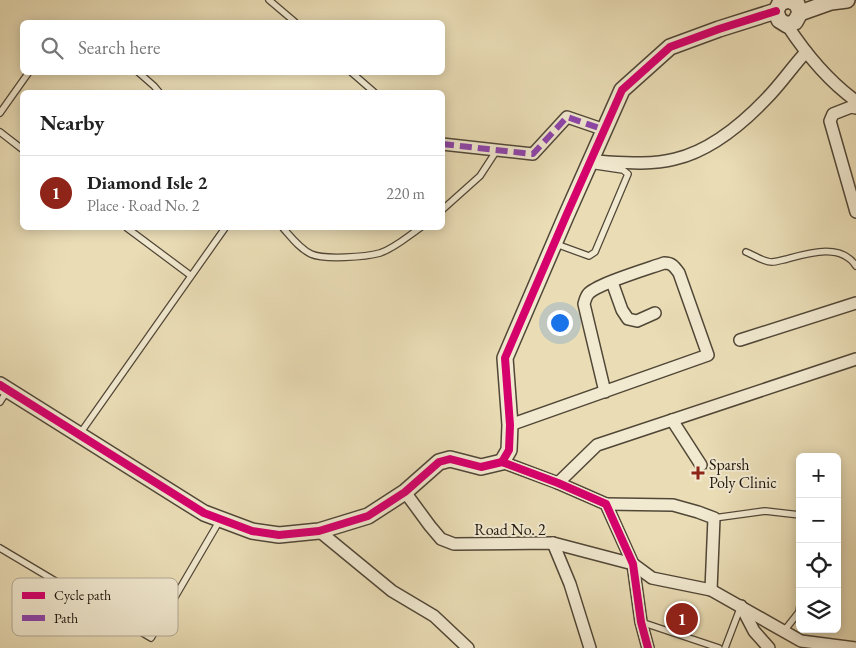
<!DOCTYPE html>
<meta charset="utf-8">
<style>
:root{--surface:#fff;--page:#f2f2f2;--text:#222;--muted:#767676;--line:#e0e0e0;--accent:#8f2418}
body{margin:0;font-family:"EB Garamond",serif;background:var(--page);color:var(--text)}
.controls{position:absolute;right:15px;bottom:15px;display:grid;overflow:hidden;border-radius:8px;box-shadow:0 2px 12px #0003}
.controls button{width:45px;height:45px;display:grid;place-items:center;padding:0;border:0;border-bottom:1px solid var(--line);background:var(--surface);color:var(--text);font:25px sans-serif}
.you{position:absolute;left:559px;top:322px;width:18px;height:18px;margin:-12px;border:4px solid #fff;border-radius:50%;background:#1a73e8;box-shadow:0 0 0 8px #1a73e833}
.badge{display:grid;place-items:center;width:32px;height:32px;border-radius:50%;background:var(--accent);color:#fff;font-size:16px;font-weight:700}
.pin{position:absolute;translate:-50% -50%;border:2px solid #fff;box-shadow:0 1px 5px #0006}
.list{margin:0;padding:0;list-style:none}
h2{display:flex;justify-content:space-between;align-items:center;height:65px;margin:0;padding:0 20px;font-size:21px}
h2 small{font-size:16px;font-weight:400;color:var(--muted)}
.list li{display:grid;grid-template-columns:32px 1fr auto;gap:15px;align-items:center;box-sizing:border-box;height:75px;padding:0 20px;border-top:1px solid var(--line)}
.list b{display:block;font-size:19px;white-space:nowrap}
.list p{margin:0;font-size:16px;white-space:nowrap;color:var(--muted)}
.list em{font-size:16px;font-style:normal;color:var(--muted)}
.icon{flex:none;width:28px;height:28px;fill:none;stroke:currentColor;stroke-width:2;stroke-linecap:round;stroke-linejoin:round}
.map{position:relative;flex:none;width:856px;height:648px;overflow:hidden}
.search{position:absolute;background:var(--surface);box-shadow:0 2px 12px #0003;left:20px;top:20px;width:425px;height:55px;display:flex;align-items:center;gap:12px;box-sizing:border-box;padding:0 18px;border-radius:8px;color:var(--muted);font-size:19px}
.panel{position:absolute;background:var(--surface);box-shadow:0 2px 12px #0003;left:20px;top:90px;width:425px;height:140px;border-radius:8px}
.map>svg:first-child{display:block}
</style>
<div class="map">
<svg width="856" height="648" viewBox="0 0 856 648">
<rect width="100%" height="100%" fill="#eaddb6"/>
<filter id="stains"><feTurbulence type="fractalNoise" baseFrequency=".004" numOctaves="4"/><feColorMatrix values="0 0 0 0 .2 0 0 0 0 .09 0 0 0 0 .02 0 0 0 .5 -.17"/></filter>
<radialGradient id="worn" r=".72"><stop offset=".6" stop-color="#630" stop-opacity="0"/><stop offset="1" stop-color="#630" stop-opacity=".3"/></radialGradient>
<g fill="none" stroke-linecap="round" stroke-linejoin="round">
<!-- service casing -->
<g stroke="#514737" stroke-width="8">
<g id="service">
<path d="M 269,0 L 295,22"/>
<path d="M 138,72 L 154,86 L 159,92"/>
<path d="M 351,72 L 374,92"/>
<path d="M 0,113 L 29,72"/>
<path d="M 0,132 L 22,149"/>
<path d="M 442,210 L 480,176 L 497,150"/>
<path d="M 127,228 L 190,275"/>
<path d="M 283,228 C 291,237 300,249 311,254 C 324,260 366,257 380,253 C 395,248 408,236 420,228"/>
<path d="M 556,244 L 589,256 L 595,252 L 628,174 L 623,170 L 596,166"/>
<path d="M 746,252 C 754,255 763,262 772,262 C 776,262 782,260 787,259 C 809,253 841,243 856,266"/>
<path d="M 0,402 L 7,391"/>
<path d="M 79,435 L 225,228"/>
<path d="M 714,518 L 765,511 L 800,515"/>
<path d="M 0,548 L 151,638 L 220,520"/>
<path d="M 641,622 L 719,648"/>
<path d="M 784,631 L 799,612 L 800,606"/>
<path d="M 725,648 L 741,606"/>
</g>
</g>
<!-- minor casing -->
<g stroke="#514737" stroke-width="14">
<g id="minor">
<path d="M 787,25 C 806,54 827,80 856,101"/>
<path d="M 856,108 L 851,107 L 833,114 L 830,121 L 856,212"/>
<path d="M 442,144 L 533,154 L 567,117 L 605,130"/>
<path d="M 591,161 C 618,162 648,166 675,159 C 709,151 742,124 766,99 C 781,84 792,67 806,52"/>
<path d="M 612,282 L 622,310 L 628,319 L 637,321 L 655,313"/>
<path d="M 740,340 L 856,303"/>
<path d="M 672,420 L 701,465"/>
<path d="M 510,425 L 708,355 L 679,273 C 674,266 672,263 664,263 C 647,269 600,283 589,293 C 586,296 585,300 584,304 L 605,392"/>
<path d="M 502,462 L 558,483 L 606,504 L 633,564 L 641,622 L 648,648"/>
<path d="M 558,483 L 597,445 L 856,359"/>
<path d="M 405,492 L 430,526 L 441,539 L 454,544 L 553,543 L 633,564 L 652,578 L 711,590 L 801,641 L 856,648"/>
<path d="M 606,504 L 673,505 L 698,512 L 714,518 L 711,590"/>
<path d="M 319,531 L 392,591 L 434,616 L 468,648"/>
<path d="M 553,543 L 570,584 L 590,648"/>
<path d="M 741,606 L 754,631 L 769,648"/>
</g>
</g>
<!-- tertiary casing -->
<g stroke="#514737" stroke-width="18">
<g id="tertiary">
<path d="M 788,0 L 780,3 L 776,11 L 779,20 L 787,25 L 795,22 L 800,13 L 797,4 L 789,0"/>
<path d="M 800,13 L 831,2 L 847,0"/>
<path d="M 0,385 L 204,513 L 252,531 L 279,535 L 319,531 L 368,516 L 405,492 L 439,462 L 450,459 L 481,467 L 502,462 L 509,450 L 510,425 L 505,358 L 566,216 L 622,90 L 670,47 L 719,29 L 776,11"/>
</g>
</g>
<!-- service -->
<use href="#service" stroke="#f1e9d0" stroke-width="5.5"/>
<!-- minor -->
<use href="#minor" stroke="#f1e9d0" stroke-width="11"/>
<!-- tertiary -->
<use href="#tertiary" stroke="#f1e9d0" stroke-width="15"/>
<!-- quiet -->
<path stroke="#8e44ad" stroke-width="6" stroke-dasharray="12 6" stroke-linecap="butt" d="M 442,144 L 533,154 L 567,117 L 605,130"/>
<!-- cycleway casing -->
<g stroke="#f1e9d0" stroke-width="11">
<g id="cycleway">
<path d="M 0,385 L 204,513 L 252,531 L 279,535 L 319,531 L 368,516 L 405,492 L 439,462 L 450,459 L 481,467 L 502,462 L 558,483 L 606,504 L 633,564 L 641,622 L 648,648"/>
<path d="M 502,462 L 509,450 L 510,425 L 505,358 L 566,216 L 622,90 L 670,47 L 719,29 L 776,11"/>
</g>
</g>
<!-- cycleway -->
<use href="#cycleway" stroke="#d6006c" stroke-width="8"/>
</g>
<!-- markers -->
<path fill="#8f2418" stroke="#f1e9d0" stroke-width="2" d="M695.5 465.5h5v5h5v5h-5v5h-5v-5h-5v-5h5z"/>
<g text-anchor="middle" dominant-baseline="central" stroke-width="4" stroke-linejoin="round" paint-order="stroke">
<!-- poi labels -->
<g font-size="16" fill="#1e150d" stroke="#f1e9d0" text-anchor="start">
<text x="709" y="464">Sparsh<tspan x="709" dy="18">Poly Clinic</tspan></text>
</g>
<!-- street labels -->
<g font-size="16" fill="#1e150d" stroke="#f1e9d0">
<text x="510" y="529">Road No. 2</text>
</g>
</g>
<!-- legend -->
<rect x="12" y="578" width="166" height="58" rx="8" fill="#f1e9d0" stroke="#b2a996" stroke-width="1"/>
<rect x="22" y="592" width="23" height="7" fill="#d6006c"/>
<rect x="22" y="615" width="23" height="6" fill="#8e44ad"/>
<g font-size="14" fill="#1e150d">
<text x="54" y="600">Cycle path</text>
<text x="54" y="623">Path</text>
</g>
<rect width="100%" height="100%" filter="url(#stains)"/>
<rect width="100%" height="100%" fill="url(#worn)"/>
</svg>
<div class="controls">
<button>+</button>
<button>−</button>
<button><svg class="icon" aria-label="locate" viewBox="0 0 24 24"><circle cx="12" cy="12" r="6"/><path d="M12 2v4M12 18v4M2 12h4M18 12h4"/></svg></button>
<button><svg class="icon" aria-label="layers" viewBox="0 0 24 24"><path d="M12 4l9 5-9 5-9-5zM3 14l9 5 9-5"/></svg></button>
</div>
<div class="you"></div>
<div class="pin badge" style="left:682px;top:619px">1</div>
<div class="search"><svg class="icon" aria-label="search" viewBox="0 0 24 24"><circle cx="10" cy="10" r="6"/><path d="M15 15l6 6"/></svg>Search here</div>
<section class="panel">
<h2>Nearby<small></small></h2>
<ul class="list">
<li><span class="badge">1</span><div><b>Diamond Isle 2</b><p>Place · Road No. 2</p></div><em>220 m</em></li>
</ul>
</section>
</div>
